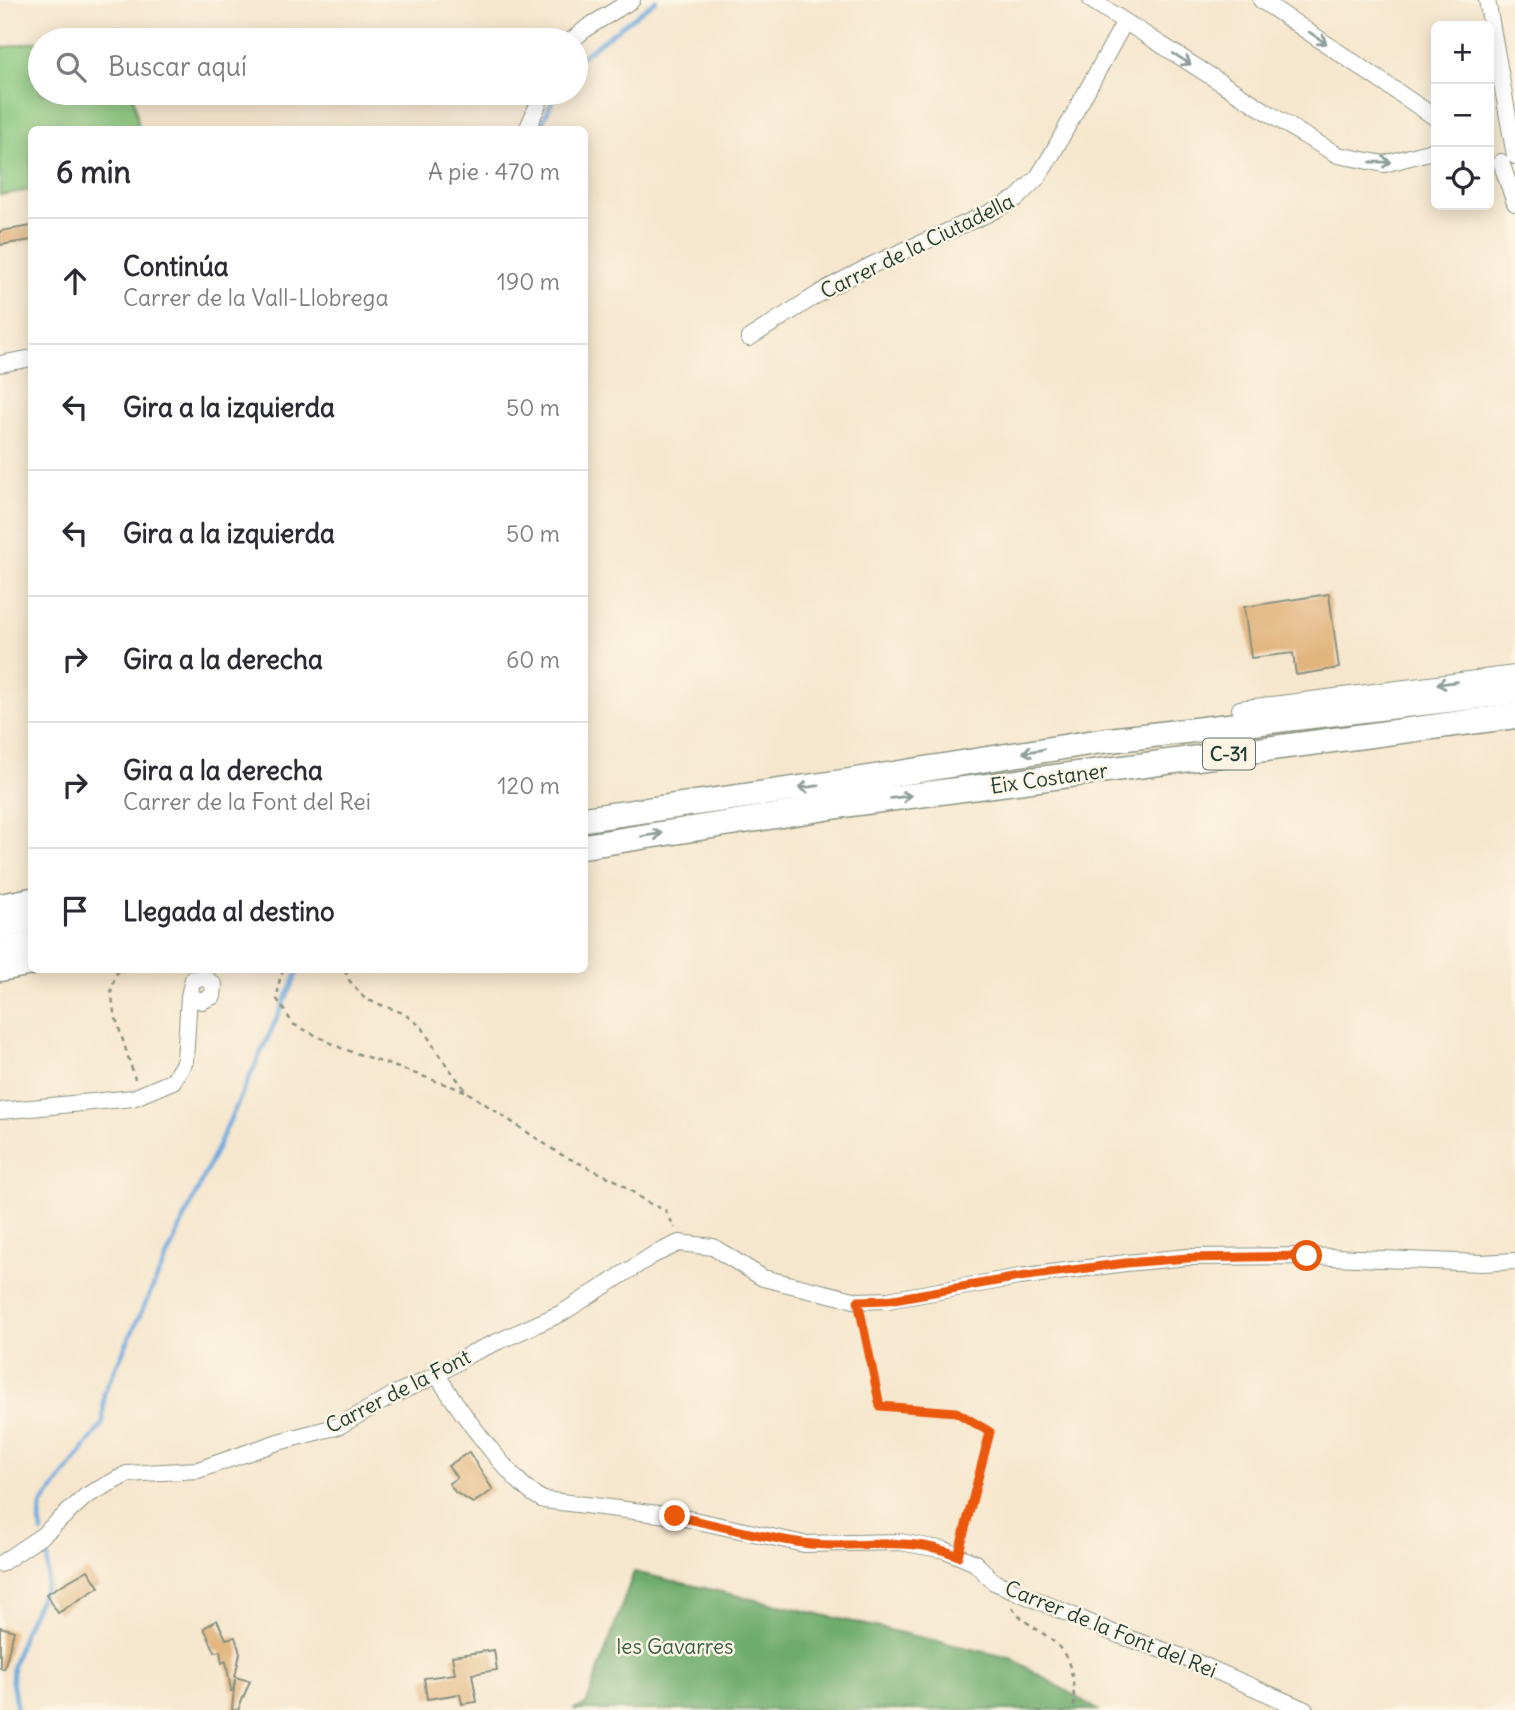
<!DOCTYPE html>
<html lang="es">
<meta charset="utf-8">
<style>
:root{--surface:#fff;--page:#f7f7f7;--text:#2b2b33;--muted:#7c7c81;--line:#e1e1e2}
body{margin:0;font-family:Delius,sans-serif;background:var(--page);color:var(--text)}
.controls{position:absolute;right:21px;top:21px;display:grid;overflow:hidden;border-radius:10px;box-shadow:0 4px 18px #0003}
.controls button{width:63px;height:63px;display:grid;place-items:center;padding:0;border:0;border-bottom:2px solid var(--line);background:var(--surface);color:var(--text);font:35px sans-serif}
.stop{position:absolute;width:21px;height:21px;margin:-16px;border:5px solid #ea580c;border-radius:50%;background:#fff}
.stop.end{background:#ea580c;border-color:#fff;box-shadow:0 2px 7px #0008}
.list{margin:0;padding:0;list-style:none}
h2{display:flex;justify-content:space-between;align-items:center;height:91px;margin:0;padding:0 28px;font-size:30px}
h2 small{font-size:23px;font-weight:400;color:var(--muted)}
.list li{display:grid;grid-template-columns:46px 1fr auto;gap:21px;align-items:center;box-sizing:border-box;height:126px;padding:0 28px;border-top:2px solid var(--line)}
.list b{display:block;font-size:26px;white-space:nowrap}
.list p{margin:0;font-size:23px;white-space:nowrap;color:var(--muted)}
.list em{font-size:23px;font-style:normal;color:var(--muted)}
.icon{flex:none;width:38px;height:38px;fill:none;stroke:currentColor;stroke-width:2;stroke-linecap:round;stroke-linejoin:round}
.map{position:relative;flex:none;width:1515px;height:1710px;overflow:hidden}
.search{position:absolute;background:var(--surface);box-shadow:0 4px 18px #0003;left:28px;top:28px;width:560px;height:77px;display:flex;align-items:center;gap:18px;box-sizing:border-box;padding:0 24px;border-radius:38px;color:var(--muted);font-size:26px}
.panel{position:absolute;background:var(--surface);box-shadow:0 4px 18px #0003;left:28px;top:126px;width:560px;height:847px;border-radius:10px}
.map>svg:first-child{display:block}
</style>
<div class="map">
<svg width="1515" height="1710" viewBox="0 0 1515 1710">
<rect width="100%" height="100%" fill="#fcf5e5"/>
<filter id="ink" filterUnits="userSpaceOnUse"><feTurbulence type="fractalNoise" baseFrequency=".0143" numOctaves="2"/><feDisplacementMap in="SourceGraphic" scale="14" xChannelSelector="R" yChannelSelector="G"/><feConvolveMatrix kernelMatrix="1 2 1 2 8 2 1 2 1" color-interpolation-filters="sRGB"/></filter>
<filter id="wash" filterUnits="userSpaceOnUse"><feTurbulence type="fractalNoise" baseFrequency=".00686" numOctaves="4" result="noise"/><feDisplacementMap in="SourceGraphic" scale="28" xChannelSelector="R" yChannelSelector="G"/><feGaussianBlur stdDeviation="1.57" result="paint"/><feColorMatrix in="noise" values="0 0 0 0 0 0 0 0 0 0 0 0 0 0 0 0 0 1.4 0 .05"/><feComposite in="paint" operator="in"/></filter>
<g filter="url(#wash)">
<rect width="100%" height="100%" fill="#f6e6cd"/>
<!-- green -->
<g fill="#89c87e" stroke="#548259" stroke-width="2">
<path d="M 122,27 L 124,40 L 44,40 Z"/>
<path d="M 40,41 L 40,93 L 133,93 L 139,129 L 32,130 L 31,190 L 0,195 L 0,48 Z"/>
</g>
<!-- forest -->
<path fill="#6eac6d" stroke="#467450" stroke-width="2" d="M 634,1572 L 1011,1658 L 1098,1710 L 573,1710 L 586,1705 Z"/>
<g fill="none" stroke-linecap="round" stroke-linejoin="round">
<!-- stream -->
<g stroke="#6eaadf" stroke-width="4.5">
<path d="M 576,61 L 656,0"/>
<path d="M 539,130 L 556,93"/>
<path d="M 42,1532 L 40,1521 L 41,1506 L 103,1423 L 104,1393 L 299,970"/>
<path d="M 17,1710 L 12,1681 L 13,1665 L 25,1629 L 47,1584 L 48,1558 L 44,1541"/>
</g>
</g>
<g id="blocks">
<!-- building -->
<g fill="#e2b57f">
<path d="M 32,226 L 32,240 L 0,245 L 0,231 Z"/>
<path d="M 1329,594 L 1339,668 L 1296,675 L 1293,653 L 1251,658 L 1244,607 Z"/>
<path d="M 469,1452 L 493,1490 L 473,1503 L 455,1492 L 449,1483 L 457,1478 L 448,1466 Z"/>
<path d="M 88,1570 L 99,1587 L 58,1613 L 46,1594 Z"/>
<path d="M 217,1620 L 226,1639 L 235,1637 L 240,1653 L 235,1677 L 250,1681 L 238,1710 L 232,1710 L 235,1679 L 233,1691 L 231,1691 L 226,1661 L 222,1663 L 220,1651 L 215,1652 L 204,1628 Z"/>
<path d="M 0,1627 L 14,1631 L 4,1669 L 0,1668 Z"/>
<path d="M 494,1650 L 497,1670 L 472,1674 L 477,1702 L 462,1704 L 460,1694 L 427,1699 L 424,1678 L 455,1674 L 452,1656 Z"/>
</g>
</g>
</g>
<g filter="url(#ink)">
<use href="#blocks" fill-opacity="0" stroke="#8a9280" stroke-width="2"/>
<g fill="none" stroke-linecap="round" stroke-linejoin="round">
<!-- minor casing -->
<g stroke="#8a9280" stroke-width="18">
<g id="minor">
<path d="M 1091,0 L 1300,133 L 1338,155 L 1384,164 L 1436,150"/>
<path d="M 1261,0 L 1436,118"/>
<path d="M 1487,0 L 1515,156"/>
<path d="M 572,40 L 588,27 L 632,0"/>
<path d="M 527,130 L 543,93"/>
<path d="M 1501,162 L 1515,203"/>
<path d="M 749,338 L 828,288 L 874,264 L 987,214 L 1017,198 L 1038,177 L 1051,156 L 1124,23"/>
<path d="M 0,364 L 32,358"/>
<path d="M 1240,709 L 1515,674"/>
<path d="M 0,1111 L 133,1098 L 173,1081 L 185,1061 L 189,996 L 193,979 L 205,978 L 214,985 L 213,996 L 202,1001 L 189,996"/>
<path d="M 437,1375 C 456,1405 514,1488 544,1500 L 675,1516 L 804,1544 L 900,1542 L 945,1550 L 975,1563 L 994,1582 L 1116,1634 L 1191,1660 L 1305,1710"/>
<path d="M 0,1564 L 43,1535 L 86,1496 L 127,1474 L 198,1470 L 278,1442 L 339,1426 L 395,1394 L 437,1375 L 470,1354 L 562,1313 L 653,1255 L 679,1243 L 713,1247 L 763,1278 L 858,1301 L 888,1300 L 1019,1277 L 1126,1263 L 1188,1257 L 1307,1256 L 1482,1263 L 1515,1261"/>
</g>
</g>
<!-- highway casing -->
<g stroke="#8a9280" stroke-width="27">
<g id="highway">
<path d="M 584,819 L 850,781 L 1101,741 L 1515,692"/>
<path d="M 584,846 L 858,803 L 1515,716"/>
<path d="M 0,906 L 32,900"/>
<path d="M 0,926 L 32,920"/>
<path d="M 0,950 L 32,944"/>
<path d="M 0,969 L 32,963"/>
</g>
</g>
<!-- path -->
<g stroke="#8a9280" stroke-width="2.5" stroke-dasharray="5 5" stroke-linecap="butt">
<path d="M 118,970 L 111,989 L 114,1012 L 135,1079"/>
<path d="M 284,970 L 280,977 L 277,999 L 293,1024 L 341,1048 L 465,1091"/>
<path d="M 345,970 L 349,980 L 365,999 L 403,1013 L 422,1027 L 439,1055 L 467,1092 L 560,1154 L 619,1182 L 646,1202 L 665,1210 L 675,1228"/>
<path d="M 861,1315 L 880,1406 L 955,1412 L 990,1432 L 962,1541"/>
<path d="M 1012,1607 C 1026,1626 1040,1629 1055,1643 C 1074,1660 1074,1686 1074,1710"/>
</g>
<!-- minor -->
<use href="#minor" stroke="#fff" stroke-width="16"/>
<!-- highway -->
<use href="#highway" stroke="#fff" stroke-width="24"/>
</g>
<!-- one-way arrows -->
<defs><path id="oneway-shaft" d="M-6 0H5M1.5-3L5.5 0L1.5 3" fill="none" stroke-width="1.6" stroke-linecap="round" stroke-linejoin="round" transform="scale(1.75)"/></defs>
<g stroke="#8f9e9a">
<use href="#oneway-shaft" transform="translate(1318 38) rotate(34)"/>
<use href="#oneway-shaft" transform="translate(1182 59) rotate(32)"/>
<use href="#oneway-shaft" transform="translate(1381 162) rotate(-1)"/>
<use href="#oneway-shaft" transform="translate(1447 683) rotate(173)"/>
<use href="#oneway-shaft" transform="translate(1033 751) rotate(171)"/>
<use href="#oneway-shaft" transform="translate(809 787) rotate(172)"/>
<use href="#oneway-shaft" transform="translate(901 797) rotate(-8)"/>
<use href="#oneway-shaft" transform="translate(652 835) rotate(-9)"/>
</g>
</g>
<g fill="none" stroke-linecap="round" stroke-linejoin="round" filter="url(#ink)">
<!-- route -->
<path stroke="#ea580c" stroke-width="9" d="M 675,1516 C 717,1525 760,1537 803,1543 C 855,1551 908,1533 958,1556 L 990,1432 L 956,1412 L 880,1406 L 858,1301 L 888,1300 L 1019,1277 L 1126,1263 L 1188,1258 L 1307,1256"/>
</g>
<g text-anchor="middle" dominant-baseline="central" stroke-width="5" stroke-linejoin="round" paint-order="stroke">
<!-- shield labels -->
<rect fill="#fcf5e5" stroke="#617469" stroke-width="2" x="1203" y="738.5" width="52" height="31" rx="5"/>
<g font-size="19" font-weight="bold" fill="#1f3d34">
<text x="1229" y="754">C-31</text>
</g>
<!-- street labels -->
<g font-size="21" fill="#1f3d34" stroke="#fcf5e5">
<text transform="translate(917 246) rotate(-26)">Carrer de la Ciutadella</text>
<text transform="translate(1049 778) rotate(-8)">Eix Costaner</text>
<text transform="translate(398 1391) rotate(-27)">Carrer de la Font</text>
<text transform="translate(1111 1629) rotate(22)">Carrer de la Font del Rei</text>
</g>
<!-- park labels -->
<g font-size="21" fill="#3a6046" stroke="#fcf5e5">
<text x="675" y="1646">les Gavarres</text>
</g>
</g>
</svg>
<div class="controls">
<button>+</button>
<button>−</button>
<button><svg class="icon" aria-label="locate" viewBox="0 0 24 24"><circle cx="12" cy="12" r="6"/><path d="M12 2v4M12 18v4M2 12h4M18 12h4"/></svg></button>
</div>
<div class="stop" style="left:1307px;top:1256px"></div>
<div class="stop end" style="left:675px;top:1516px"></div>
<div class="search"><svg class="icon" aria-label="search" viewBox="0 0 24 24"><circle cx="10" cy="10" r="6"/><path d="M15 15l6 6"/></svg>Buscar aquí</div>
<section class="panel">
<h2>6 min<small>A pie · 470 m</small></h2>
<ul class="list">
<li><svg class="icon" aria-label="ahead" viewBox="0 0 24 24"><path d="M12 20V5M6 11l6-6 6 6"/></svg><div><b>Continúa</b><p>Carrer de la Vall-Llobrega</p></div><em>190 m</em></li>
<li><svg class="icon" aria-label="left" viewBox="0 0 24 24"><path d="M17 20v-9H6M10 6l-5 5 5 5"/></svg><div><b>Gira a la izquierda</b></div><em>50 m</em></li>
<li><svg class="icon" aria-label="left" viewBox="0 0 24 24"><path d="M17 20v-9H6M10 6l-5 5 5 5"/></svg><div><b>Gira a la izquierda</b></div><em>50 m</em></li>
<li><svg class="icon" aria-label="right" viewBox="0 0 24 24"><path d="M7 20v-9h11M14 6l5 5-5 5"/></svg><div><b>Gira a la derecha</b></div><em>60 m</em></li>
<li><svg class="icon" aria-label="right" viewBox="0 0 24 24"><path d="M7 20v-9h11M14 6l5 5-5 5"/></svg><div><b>Gira a la derecha</b><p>Carrer de la Font del Rei</p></div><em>120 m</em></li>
<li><svg class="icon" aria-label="arrive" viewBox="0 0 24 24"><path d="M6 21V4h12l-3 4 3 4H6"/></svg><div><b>Llegada al destino</b></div></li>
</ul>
</section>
</div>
